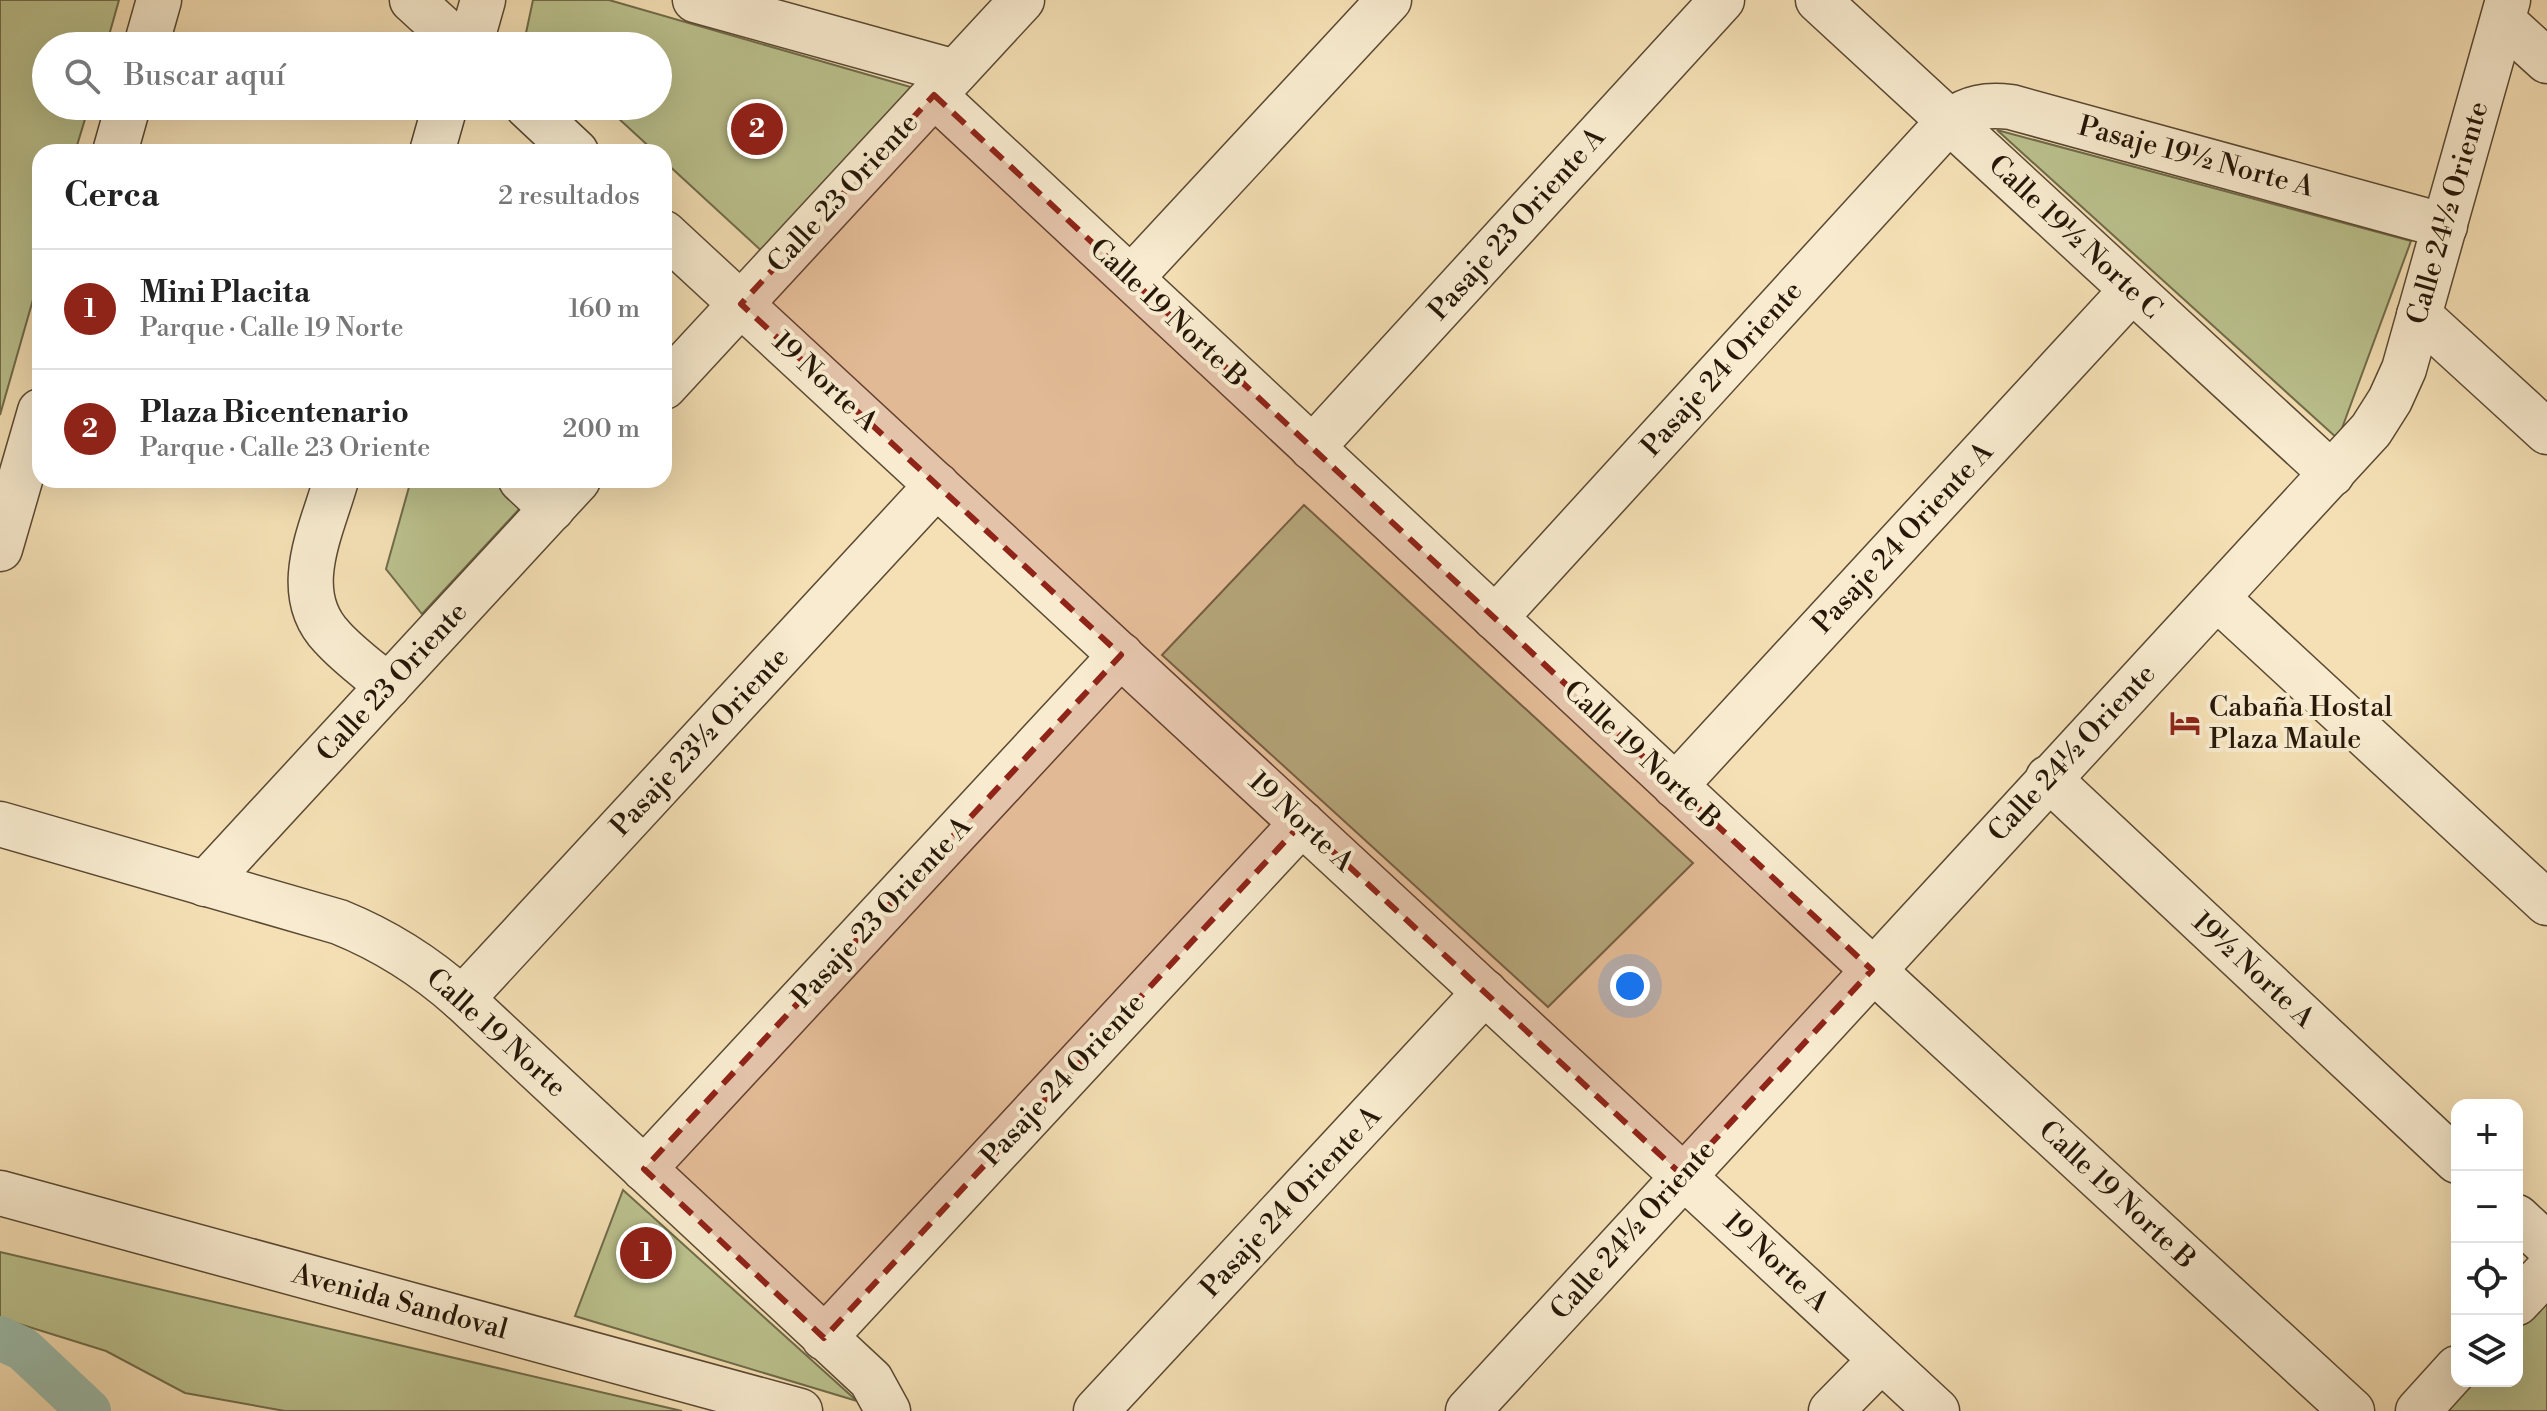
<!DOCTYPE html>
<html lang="es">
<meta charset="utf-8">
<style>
:root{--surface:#fff;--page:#f6f6f6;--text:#222;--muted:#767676;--line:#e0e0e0;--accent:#8f2418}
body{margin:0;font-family:"Libre Bodoni",serif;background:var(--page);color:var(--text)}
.controls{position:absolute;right:24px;bottom:24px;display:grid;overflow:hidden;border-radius:16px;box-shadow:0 8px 32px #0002}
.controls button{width:72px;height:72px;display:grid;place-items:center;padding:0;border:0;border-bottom:2px solid var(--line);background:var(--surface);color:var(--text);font:40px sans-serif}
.you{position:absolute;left:1630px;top:986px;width:28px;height:28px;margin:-20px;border:6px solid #fff;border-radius:50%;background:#1a73e8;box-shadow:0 0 0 12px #1a73e833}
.badge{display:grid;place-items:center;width:52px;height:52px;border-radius:50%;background:var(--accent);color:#fff;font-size:26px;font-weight:700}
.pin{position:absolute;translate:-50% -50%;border:4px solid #fff;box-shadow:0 2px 8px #0006}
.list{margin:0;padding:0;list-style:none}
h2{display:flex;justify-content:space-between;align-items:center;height:104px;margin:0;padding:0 32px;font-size:34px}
h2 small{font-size:26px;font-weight:400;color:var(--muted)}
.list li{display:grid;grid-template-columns:52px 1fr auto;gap:24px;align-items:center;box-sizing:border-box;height:120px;padding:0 32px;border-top:2px solid var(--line)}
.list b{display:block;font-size:30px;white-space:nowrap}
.list p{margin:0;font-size:26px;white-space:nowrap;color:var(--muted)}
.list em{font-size:26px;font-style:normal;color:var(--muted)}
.icon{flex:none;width:44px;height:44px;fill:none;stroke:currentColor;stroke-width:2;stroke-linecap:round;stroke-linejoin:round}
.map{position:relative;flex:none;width:2547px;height:1411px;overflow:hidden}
.search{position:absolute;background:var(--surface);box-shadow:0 8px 32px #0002;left:32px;top:32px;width:640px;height:88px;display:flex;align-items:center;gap:20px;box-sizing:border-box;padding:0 28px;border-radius:44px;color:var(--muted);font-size:30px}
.panel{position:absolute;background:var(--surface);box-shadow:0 8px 32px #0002;left:32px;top:144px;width:640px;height:344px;border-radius:24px}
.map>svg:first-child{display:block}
</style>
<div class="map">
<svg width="2547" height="1411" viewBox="0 0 2547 1411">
<rect width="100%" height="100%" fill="#f5e0b5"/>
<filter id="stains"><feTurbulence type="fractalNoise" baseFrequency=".0025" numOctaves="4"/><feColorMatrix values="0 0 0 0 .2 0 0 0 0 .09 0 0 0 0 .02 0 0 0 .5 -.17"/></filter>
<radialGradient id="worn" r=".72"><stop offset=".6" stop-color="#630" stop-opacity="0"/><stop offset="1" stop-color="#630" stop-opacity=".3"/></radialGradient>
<!-- green -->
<g fill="#bbc28e" stroke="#706c4b" stroke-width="2">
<path d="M 0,0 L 119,0 L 106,46 L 46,46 L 46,106 L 89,106 L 75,152 L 40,152 L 40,275 L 0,415 Z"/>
<path d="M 533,0 L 609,0 L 921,90 L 767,256 L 664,161 L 664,152 L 655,152 L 605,106 L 658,106 L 658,46 L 540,46 L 526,33 Z"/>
<path d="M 1997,130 L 2411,241 L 2338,439 Z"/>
<path d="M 411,480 L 494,480 L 522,506 L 422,614 L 386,569 Z"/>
<path d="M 1304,505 L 1693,863 L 1548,1007 L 1162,655 Z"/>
<path d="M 623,1190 L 857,1401 L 575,1316 Z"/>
<path d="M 0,1252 L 682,1411 L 285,1411 L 185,1393 L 106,1351 L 0,1318 Z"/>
<path d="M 2547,1296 L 2547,1411 L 2443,1411 L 2470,1381 L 2517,1381 L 2517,1329 Z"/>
</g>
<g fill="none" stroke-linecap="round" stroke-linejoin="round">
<!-- canal -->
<path stroke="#9cbdac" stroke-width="44" d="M 0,1338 L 23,1349 L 89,1411"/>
<!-- minor casing -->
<g stroke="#5a4933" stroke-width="47">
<g id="minor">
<path d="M 412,0 L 462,46"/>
<path d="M 695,0 L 955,72"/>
<path d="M 1818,0 L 2332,474"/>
<path d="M 2503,21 L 2547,61"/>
<path d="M 146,46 L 159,0"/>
<path d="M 470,46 L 483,0"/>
<path d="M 934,95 L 1899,994 L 2352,1411"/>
<path d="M 527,106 L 576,152"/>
<path d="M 115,152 L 128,106"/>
<path d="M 432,152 L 445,106"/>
<path d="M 664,233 L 1937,1411"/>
<path d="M 1131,278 L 1389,0"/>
<path d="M 2419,315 L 2547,432"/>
<path d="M 664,387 L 1022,0"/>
<path d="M 1312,448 L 1722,0"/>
<path d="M 336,480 C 322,530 289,592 332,637 C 348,655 369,670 388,686"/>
<path d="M 521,480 L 552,509"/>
<path d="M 0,549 L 40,411"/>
<path d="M 2217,598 L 2547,903"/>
<path d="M 1495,618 L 1949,121 C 1970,107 1986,104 2011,107 L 2445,226"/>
<path d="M 2048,778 L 2457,1161"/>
<path d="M 1675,786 L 2132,290"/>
<path d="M 0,824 L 339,922 C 386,941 424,965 462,999 L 871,1380 L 888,1411"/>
<path d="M 205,884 L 578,480"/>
<path d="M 462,999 L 937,485"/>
<path d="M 644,1169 L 1121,655"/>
<path d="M 0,1193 L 800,1411"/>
<path d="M 2517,1217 L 2547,1245"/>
<path d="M 2517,1303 L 2547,1271"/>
<path d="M 824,1338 L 1302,823"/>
<path d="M 1096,1411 L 1485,992"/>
<path d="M 1468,1411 L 2371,430 L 2390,400 L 2404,369 L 2508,0"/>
<path d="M 1831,1411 L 1881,1360"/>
<path d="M 2418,1411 L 2457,1368"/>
</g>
</g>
<!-- minor -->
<use href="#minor" stroke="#f8ebcf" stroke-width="44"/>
</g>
<!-- marked area -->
<path fill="#8f2418" fill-opacity="0.2" stroke="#8f2418" stroke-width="6" stroke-dasharray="16 10" stroke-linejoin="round" d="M 934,95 L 1872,970 L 1682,1175 L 1302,823 L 824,1338 L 644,1169 L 1121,655 L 741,304 Z"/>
<!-- icons -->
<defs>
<g id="hotel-bare" transform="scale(2.4)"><path d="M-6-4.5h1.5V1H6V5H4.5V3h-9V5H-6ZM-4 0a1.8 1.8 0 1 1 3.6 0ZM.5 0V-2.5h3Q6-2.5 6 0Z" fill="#8f2418" stroke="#f8ebcf" stroke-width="2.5" paint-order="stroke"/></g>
</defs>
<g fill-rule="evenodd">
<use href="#hotel-bare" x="2185" y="723"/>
</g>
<g text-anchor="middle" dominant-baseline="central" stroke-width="8" stroke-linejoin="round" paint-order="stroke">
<!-- street labels -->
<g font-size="28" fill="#261708" stroke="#f8ebcf">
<text transform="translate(2196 157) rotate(15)">Pasaje 19½ Norte A</text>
<text transform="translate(843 193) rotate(-47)">Calle 23 Oriente</text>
<text transform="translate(2448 213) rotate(-74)">Calle 24½ Oriente</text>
<text transform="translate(1517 224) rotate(-48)">Pasaje 23 Oriente A</text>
<text transform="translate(2075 237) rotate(43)">Calle 19½ Norte C</text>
<text transform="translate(1168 313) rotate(43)">Calle 19 Norte B</text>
<text transform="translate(1722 369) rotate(-48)">Pasaje 24 Oriente</text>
<text transform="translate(825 382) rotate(43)">19 Norte A</text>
<text transform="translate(1903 538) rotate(-47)">Pasaje 24 Oriente A</text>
<text transform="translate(392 682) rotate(-47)">Calle 23 Oriente</text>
<text transform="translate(700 742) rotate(-47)">Pasaje 23½ Oriente</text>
<text transform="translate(2072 753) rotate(-47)">Calle 24½ Oriente</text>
<text transform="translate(1642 755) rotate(43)">Calle 19 Norte B</text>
<text transform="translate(1301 822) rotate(43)">19 Norte A</text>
<text transform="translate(882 912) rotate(-47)">Pasaje 23 Oriente A</text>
<text transform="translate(2253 970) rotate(43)">19½ Norte A</text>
<text transform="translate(496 1033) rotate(42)">Calle 19 Norte</text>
<text transform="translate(1063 1080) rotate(-47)">Pasaje 24 Oriente</text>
<text transform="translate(2117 1195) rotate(43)">Calle 19 Norte B</text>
<text transform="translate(1291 1202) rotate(-47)">Pasaje 24 Oriente A</text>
<text transform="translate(1633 1230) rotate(-48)">Calle 24½ Oriente</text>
<text transform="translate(1776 1262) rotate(43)">19 Norte A</text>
<text transform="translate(400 1302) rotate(15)">Avenida Sandoval</text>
</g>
<!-- poi labels -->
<g font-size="28" fill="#261708" stroke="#f8ebcf" text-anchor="start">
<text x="2209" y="707">Cabaña Hostal<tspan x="2209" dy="32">Plaza Maule</tspan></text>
</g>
</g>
<rect width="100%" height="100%" filter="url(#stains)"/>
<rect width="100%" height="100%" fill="url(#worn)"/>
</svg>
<div class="controls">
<button>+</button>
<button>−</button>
<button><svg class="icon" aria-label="locate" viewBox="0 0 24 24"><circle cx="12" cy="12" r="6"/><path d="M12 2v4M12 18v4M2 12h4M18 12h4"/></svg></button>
<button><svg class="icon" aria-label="layers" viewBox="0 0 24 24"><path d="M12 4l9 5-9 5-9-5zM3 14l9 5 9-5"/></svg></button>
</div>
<div class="you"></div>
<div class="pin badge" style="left:646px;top:1253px">1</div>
<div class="pin badge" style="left:757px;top:129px">2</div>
<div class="search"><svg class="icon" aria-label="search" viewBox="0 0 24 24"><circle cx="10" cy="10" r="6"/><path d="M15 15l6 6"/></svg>Buscar aquí</div>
<section class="panel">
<h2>Cerca<small>2 resultados</small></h2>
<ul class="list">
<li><span class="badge">1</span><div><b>Mini Placita</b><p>Parque · Calle 19 Norte</p></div><em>160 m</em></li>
<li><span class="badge">2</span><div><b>Plaza Bicentenario</b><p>Parque · Calle 23 Oriente</p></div><em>200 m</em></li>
</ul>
</section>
</div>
